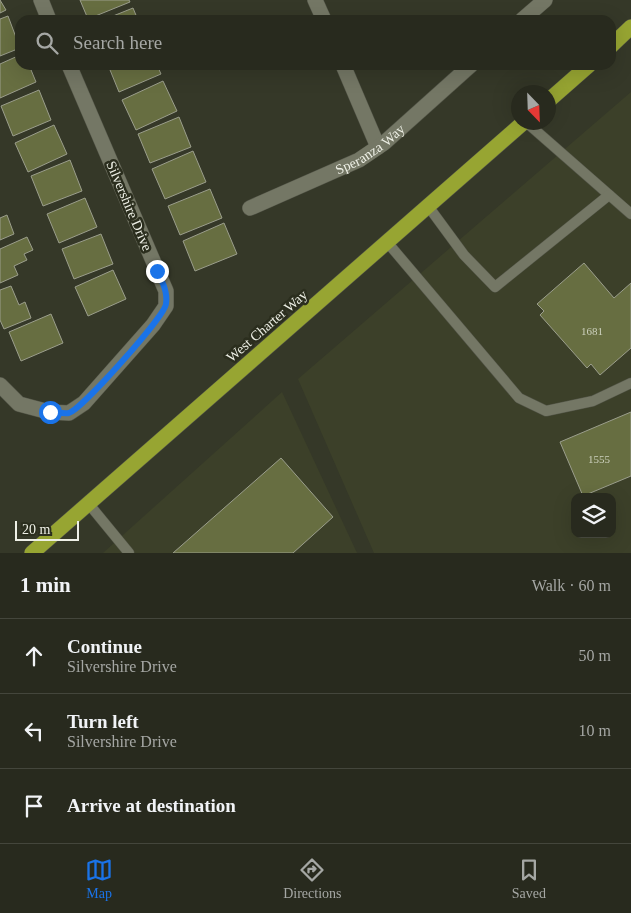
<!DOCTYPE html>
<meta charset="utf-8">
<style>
:root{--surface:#282a1e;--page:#34362b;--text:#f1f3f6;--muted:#a5a7a4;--line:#44463c;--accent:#1a73e8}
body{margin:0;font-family:Georgia,serif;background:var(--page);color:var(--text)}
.controls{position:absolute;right:15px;bottom:15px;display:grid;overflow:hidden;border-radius:10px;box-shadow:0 5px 20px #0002}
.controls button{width:45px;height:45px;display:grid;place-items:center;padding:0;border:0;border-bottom:1px solid var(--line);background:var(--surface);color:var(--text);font:25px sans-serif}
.compass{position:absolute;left:511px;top:85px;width:45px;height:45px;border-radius:50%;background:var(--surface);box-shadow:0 5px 20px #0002;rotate:157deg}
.scale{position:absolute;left:15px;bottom:12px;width:64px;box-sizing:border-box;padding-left:5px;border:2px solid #eef0e6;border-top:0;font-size:14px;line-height:18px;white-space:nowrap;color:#eef0e6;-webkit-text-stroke:4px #2b2e1e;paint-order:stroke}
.stop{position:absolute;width:15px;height:15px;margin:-11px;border:4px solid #1a73e8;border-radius:50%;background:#fff}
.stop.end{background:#1a73e8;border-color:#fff;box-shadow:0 1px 5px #0008}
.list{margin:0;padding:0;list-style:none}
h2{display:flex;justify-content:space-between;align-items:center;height:65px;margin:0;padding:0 20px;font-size:21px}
h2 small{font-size:16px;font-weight:400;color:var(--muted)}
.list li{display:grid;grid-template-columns:32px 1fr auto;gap:15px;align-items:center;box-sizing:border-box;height:75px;padding:0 20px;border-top:1px solid var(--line)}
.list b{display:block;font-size:19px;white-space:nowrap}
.list p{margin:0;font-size:16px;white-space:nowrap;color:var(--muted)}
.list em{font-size:16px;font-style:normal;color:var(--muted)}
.icon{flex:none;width:28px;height:28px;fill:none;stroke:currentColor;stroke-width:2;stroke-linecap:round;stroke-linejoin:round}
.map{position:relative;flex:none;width:631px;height:553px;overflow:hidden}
.search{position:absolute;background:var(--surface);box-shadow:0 5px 20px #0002;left:15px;right:15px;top:15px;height:55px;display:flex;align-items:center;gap:12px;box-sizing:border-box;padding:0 18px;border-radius:15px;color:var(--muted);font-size:19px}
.sheet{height:290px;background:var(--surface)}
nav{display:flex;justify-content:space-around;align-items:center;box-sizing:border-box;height:70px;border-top:1px solid var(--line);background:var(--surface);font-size:14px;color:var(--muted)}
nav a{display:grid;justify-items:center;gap:2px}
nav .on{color:var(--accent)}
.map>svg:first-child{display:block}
</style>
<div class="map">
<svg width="631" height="553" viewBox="0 0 631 553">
<rect width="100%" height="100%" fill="#353828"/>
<!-- built -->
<g fill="#3c4029" fill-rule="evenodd">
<path d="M 631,92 L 631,553 L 374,553 L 298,379 ZM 575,497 L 612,497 L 612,534 L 575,534 Z"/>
<path d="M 282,392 L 357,553 L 103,553 Z"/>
</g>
<!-- building -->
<g fill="#676e41" stroke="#9b9e8c">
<path d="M 0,0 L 6,10 L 0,13 Z"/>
<path d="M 80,0 L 129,0 L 130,2 L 88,19 Z"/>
<path d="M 133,8 L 138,20 L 103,20 Z"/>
<path d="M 8,16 L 20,48 L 0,56 L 0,19 Z"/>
<path d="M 20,55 L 20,65 L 29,65 L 36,82 L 0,98 L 0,64 Z"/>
<path d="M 108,65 L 157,65 L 161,74 L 119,92 Z"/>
<path d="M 163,81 L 177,111 L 136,130 L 122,100 Z"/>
<path d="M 39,90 L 51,120 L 13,136 L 1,106 Z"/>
<path d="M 179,117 L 191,147 L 150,163 L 138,134 Z"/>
<path d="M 54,125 L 67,154 L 28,172 L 15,143 Z"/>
<path d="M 193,151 L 206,182 L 165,199 L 152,169 Z"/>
<path d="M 70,160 L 82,191 L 43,206 L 31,176 Z"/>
<path d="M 210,189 L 222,218 L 180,235 L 168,206 Z"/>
<path d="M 85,198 L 97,227 L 59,243 L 47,214 Z"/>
<path d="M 7,215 L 14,234 L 0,240 L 0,218 Z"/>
<path d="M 224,223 L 237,254 L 195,271 L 183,241 Z"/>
<path d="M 101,234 L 113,264 L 74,279 L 62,249 Z"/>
<path d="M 27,237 L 33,250 L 24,254 L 27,260 L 14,266 L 18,275 L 0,283 L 0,249 Z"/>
<path d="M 584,263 L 614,298 L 631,283 L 631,348 L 600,375 L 591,364 L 587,368 L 540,315 L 544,311 L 537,304 Z"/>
<path d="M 113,270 L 126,299 L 88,316 L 75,287 Z"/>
<path d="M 11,286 L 19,305 L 25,302 L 31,318 L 4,329 L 0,320 L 0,290 Z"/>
<path d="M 51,314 L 63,343 L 21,361 L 9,332 Z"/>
<path d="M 631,412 L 631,476 L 583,496 L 560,442 Z"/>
<path d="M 281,458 L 333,517 L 293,553 L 173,553 Z"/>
</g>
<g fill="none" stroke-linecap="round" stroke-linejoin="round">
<!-- lane casing -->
<g stroke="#535548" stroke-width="11">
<g id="lane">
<path d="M 526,122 L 631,214"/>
<path d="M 428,206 L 464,255 L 495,287 L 609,195"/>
<path d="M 387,242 L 519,398 L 546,411 L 593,401 L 631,383"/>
<path d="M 88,503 L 129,553"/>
</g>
</g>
<!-- street casing -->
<g stroke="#535548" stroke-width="16">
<g id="street">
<path d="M 41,0 L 49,20"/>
<path d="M 315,0 L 324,20"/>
<path d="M 522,20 L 545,0"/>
<path d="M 343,65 L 378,147"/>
<path id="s1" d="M 250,208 L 359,160 L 384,143 L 471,65"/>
<path d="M 0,385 L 19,404 L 49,412 L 69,413 L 84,403 L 153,325 L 166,306 L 166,291 L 69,65"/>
</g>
</g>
<!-- highway casing -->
<g stroke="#535548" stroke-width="16">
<g id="highway">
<path d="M 611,46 L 631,27"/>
<path d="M 548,101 L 589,65"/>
<path d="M 32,553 L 524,122"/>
</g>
</g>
<!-- lane -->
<use href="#lane" stroke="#747765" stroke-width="10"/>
<!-- street -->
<use href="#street" stroke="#747765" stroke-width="15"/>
<!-- highway -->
<use href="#highway" stroke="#97a532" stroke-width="15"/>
</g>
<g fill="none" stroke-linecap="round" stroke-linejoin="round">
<!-- route -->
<path stroke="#1a73e8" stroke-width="6" d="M 50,412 C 55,412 64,414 69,413 C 82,409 165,316 166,304 C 168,292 162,281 157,271"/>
</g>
<g text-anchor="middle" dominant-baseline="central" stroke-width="5" stroke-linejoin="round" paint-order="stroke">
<!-- number labels -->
<g font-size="11" fill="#ccd0bd">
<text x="592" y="331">1681</text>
<text x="599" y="459">1555</text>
</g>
<!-- street labels -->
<g font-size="14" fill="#eef0e6" stroke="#2b2e1e">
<text stroke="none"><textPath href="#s1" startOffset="134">Speranza Way</textPath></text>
<text transform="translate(129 206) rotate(67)">Silvershire Drive</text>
<text transform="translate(267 326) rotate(-41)">West Charter Way</text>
</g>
</g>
</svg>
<div class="controls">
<button><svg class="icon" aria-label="layers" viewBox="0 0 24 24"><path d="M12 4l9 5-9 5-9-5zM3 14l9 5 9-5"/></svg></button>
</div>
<svg class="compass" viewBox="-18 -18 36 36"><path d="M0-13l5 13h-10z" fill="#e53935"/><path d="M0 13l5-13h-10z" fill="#a5a7a4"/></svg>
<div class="scale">20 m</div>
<div class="stop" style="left:50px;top:412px"></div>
<div class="stop end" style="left:157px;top:271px"></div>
<div class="search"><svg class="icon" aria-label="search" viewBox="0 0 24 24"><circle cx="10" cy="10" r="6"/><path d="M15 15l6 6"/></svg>Search here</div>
</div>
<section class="sheet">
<h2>1 min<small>Walk · 60 m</small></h2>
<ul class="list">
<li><svg class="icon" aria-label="ahead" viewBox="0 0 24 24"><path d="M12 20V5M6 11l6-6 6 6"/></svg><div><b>Continue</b><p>Silvershire Drive</p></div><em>50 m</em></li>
<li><svg class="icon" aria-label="left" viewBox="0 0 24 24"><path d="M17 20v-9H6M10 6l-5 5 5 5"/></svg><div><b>Turn left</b><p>Silvershire Drive</p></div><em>10 m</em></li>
<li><svg class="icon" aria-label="arrive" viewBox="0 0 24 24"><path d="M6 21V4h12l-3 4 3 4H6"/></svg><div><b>Arrive at destination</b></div></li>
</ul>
</section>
<nav>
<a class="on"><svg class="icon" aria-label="map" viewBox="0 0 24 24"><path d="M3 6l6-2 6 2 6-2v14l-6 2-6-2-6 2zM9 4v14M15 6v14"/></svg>Map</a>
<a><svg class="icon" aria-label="directions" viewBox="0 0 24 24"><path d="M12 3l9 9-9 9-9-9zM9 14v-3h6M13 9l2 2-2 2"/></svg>Directions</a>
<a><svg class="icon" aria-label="saved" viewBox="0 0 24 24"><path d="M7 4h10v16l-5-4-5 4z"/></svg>Saved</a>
</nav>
